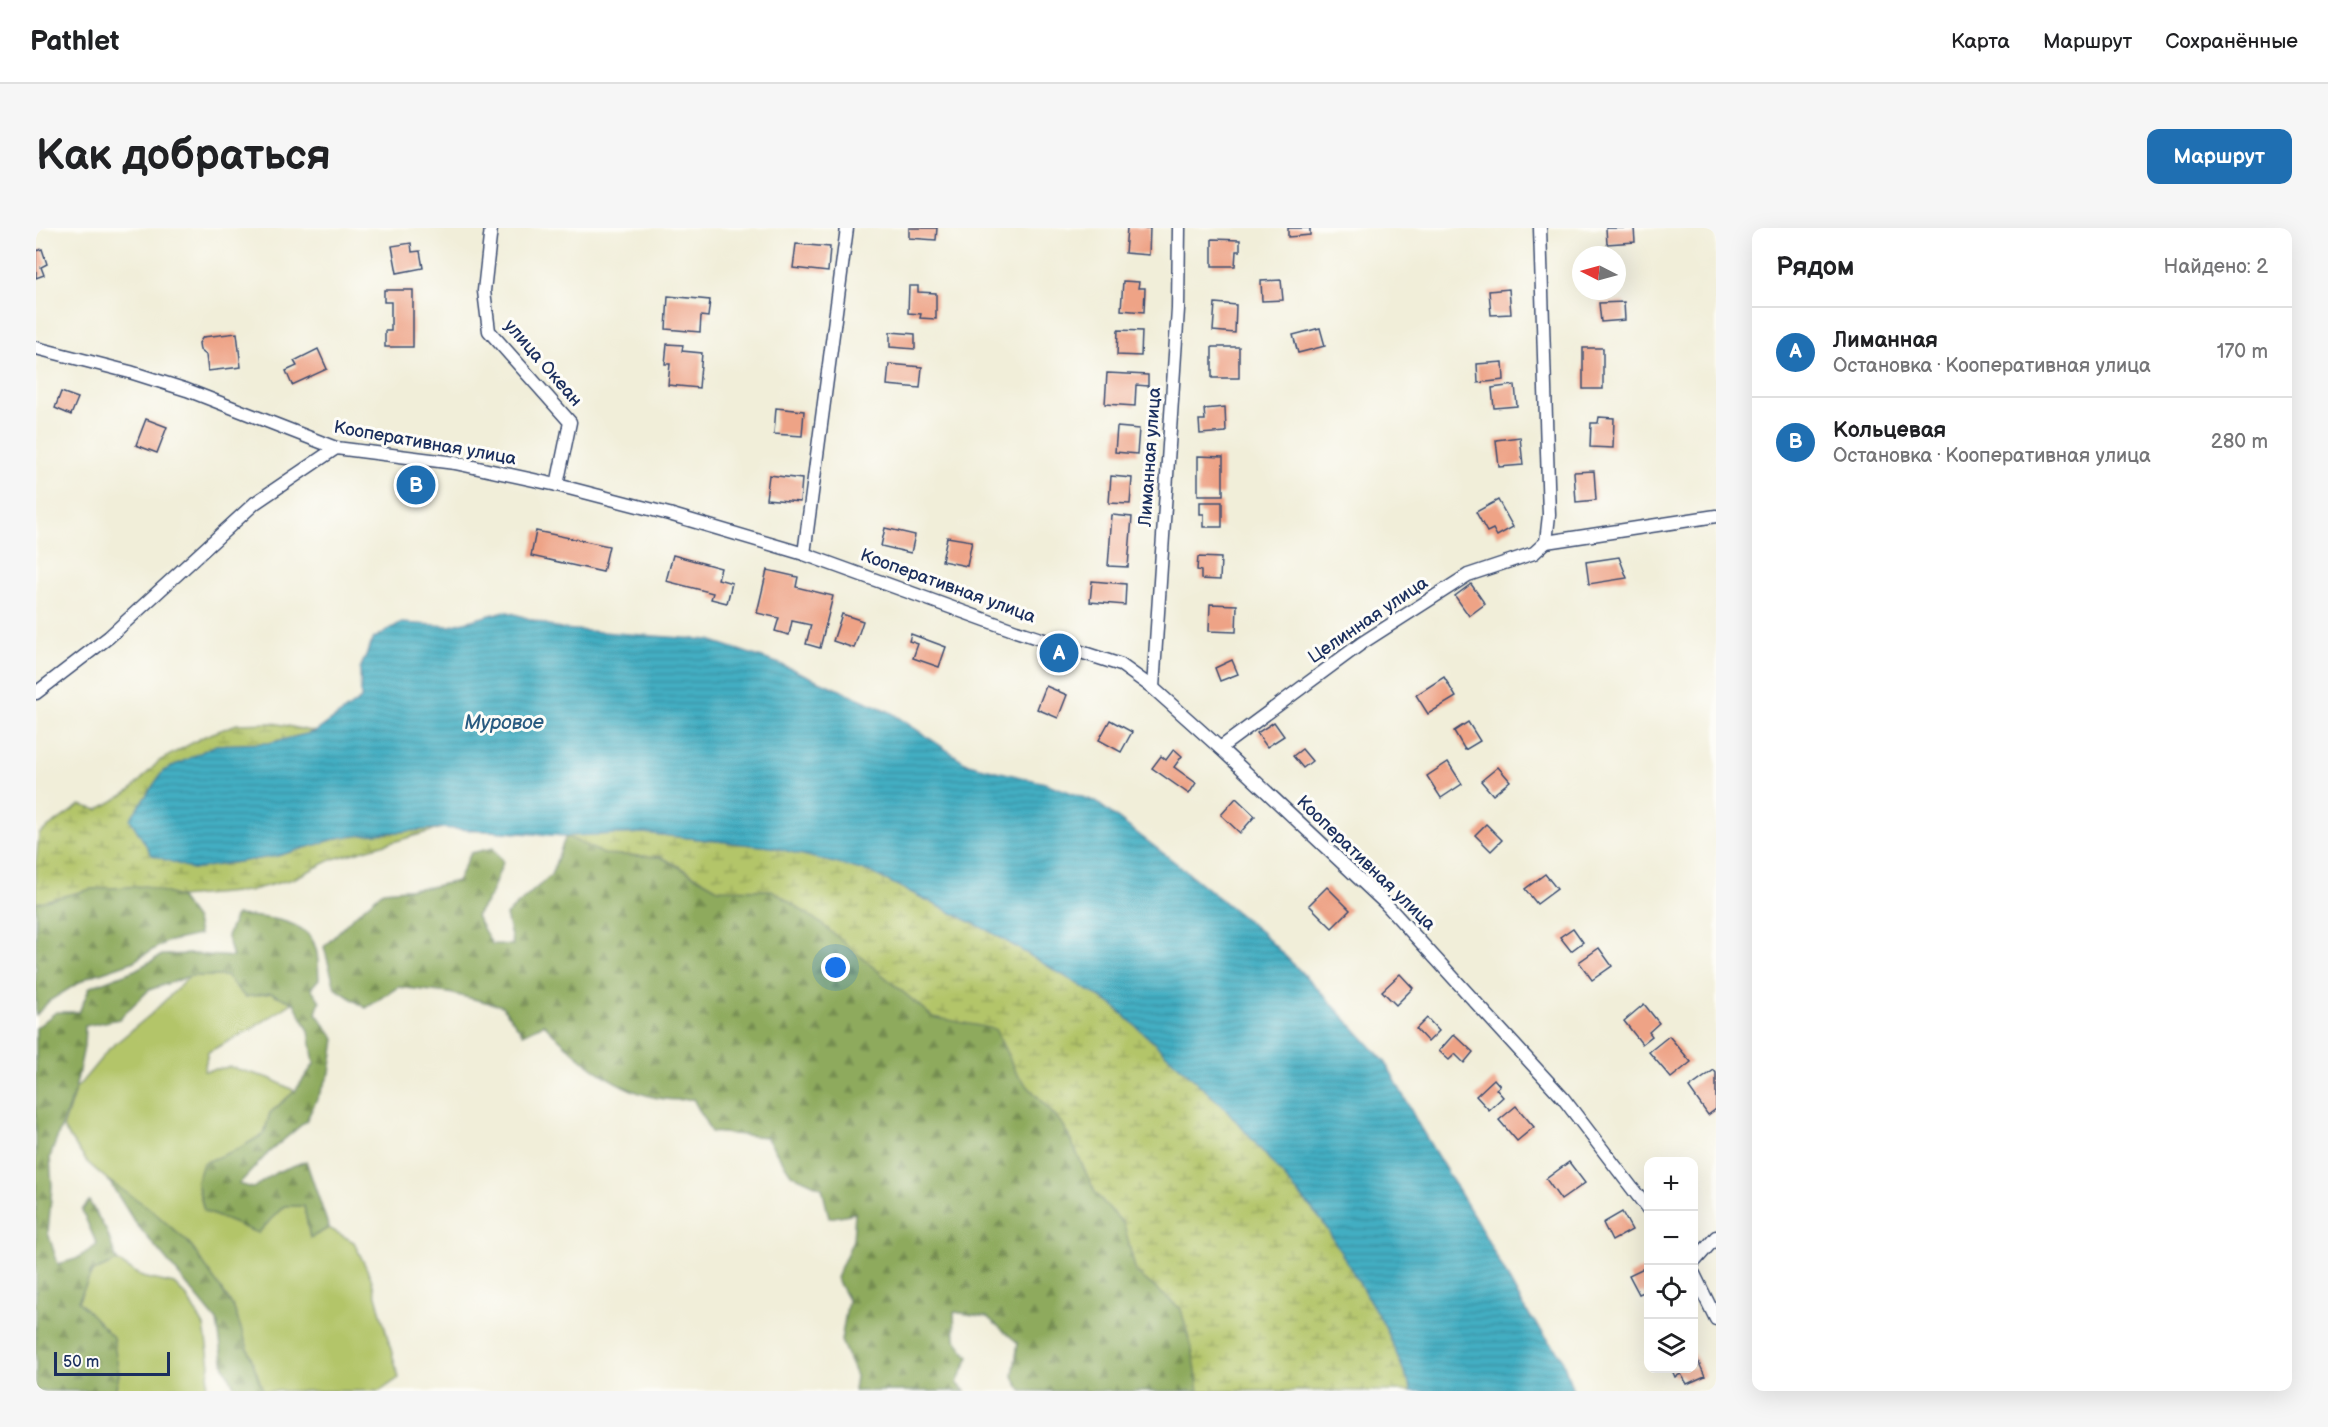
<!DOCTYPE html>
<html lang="ru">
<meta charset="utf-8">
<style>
:root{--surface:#fff;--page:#f6f6f6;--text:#202124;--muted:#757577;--line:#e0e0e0;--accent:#1f6fb2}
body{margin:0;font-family:"Balsamiq Sans",sans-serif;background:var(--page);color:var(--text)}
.controls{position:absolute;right:18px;bottom:18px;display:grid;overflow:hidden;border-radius:12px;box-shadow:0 6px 24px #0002}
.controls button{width:54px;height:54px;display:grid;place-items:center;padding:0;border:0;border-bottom:2px solid var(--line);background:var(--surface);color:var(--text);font:30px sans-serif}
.compass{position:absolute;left:1536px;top:18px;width:54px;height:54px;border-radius:50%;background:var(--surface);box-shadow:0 6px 24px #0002;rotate:276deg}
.scale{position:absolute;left:18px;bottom:15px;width:116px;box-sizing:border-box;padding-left:6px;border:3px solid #1b2f5e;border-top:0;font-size:16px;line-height:21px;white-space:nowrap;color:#1b2f5e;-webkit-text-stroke:4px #fdfcf7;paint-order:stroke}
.you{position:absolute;left:800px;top:740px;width:21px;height:21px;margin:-15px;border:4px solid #fff;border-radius:50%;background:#1a73e8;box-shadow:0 0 0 9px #1a73e833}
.badge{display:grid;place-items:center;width:39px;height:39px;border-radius:50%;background:var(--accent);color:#fff;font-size:20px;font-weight:700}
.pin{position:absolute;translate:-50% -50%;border:3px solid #fff;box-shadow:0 2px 6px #0006}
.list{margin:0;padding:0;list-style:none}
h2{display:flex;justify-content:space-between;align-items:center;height:78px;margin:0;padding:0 24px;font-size:26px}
h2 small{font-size:20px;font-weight:400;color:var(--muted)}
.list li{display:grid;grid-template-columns:39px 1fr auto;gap:18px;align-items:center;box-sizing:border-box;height:90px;padding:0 24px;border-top:2px solid var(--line)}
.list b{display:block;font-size:22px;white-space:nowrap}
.list p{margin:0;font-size:20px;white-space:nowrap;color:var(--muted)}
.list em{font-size:20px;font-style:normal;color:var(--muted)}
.icon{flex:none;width:33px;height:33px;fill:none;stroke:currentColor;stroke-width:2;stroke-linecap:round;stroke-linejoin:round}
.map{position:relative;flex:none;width:1680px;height:1163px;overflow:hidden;border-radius:12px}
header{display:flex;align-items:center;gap:36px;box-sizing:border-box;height:84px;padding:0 30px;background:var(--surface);border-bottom:2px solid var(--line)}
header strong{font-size:28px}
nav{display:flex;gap:33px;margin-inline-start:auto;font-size:21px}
.intro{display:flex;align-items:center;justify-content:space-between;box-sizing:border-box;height:144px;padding:0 36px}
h1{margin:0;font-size:42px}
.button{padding:15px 27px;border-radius:12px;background:var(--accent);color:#fff;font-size:21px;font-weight:700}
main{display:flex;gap:36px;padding:0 36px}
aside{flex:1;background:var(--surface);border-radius:12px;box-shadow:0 6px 24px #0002}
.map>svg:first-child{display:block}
</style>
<header>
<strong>Pathlet</strong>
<nav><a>Карта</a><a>Маршрут</a><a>Сохранённые</a></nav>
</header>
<div class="intro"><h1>Как добраться</h1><a class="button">Маршрут</a></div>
<main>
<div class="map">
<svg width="1680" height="1163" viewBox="0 0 1680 1163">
<defs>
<pattern id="forest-firs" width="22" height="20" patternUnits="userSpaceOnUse" patternTransform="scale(1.5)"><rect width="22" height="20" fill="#8eaa5d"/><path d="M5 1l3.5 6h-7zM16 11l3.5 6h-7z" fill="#738b50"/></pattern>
<pattern id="wetland-marsh" width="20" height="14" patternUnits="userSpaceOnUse" patternTransform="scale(1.5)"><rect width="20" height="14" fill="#b3c569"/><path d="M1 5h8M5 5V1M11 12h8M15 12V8" fill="none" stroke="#91a05a"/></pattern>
<pattern id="water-rules" width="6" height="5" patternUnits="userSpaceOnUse" patternTransform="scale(1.5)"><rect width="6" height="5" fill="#43aec2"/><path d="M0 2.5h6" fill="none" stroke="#378ea1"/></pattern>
</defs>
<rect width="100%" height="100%" fill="#fdfcf7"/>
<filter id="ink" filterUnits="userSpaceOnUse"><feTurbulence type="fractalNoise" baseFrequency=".0167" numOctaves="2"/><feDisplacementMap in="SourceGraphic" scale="12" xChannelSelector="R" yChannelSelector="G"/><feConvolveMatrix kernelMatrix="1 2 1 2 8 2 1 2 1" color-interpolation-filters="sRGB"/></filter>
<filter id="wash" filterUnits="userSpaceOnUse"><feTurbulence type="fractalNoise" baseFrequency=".008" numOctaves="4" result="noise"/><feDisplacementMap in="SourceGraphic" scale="24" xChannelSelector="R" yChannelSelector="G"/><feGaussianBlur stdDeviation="1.35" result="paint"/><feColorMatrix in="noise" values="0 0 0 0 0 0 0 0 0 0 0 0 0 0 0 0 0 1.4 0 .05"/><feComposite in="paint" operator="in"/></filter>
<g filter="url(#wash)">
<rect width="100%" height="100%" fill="#f1eed9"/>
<!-- grass -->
<g fill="#b3c569" stroke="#677a64" stroke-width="1.5">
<path d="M 154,748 L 190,748 L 209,769 L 235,765 L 258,774 L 212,803 L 172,824 L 168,843 L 194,839 L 233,850 L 259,863 L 234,885 L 228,906 L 202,921 L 161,955 L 168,983 L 222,1005 L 248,978 L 268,978 L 274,1010 L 293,1000 L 318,1014 L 335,1050 L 363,1150 L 344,1163 L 227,1163 L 197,1078 L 73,953 L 51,934 L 27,900 L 39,862 L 73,821 L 114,787 Z"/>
<path d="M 81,1033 L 106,1049 L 138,1056 L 151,1069 L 168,1098 L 174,1137 L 169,1163 L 156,1163 L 139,1159 L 122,1163 L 79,1163 L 83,1146 L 42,1073 L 56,1044 Z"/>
</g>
<!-- forest -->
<g fill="url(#forest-firs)" stroke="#546c5e" stroke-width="1.5">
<path d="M 530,608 L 568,626 L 625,629 L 682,661 L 736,662 L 786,696 L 897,789 L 959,800 L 981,846 L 1028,898 L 1060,966 L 1088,996 L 1100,1044 L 1145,1081 L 1158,1130 L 1163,1163 L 986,1163 L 977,1148 L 982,1115 L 951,1089 L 918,1084 L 919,1111 L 933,1129 L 921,1155 L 929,1163 L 818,1163 L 820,1148 L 805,1113 L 812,1072 L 800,1050 L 817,1012 L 819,985 L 793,990 L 786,960 L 755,946 L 730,909 L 675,904 L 657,871 C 648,871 638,873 629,871 C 581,865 540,829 508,796 L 487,806 L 466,778 L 413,765 L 362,759 L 330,780 L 299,760 L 288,719 L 316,690 L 347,663 L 394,659 L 421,653 L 435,625 L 457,620 L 467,634 L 454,668 L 440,688 L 456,716 L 477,717 L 470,687 L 515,647 Z"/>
<path d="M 110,658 L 143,669 L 160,692 L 163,707 L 130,714 L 96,734 L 52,749 L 13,773 L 0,787 L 0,675 L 55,661 Z"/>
<path d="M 200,687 C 225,689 270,690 279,718 C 283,728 282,741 283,751 L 275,760 L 284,773 L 280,785 L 299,811 L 294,845 L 270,893 L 232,925 L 203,956 L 217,960 L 241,944 L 270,933 L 293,1000 L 274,1010 L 268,978 L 248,978 L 222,1005 L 168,983 L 161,954 L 167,935 L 202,921 L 228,906 L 234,885 L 259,863 L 278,836 L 273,803 L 258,775 L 235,765 L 209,769 L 190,748 L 154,748 L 113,762 L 83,791 L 49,798 L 48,819 L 39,862 L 14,929 L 16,958 L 12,1005 L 22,1036 L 40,1031 L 61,1017 L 46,982 L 53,973 L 71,1004 L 81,1033 L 56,1044 L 42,1073 L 77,1109 L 83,1146 L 79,1163 L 0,1163 L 0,800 L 20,784 L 43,784 L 54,759 L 99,742 L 126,727 L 158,726 L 197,729 L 191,708 Z"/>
<path d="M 73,953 L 112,979 L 153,1015 L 197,1078 L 227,1163 L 201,1163 L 188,1139 L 181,1093 L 98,993 Z"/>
</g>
<!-- wetland -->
<g fill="url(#wetland-marsh)" stroke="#677a64" stroke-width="1.5">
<path d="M 238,495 L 279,504 L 233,515 L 180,517 L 156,641 L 241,628 L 306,609 L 406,600 L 297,631 L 257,651 L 212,663 L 143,669 L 110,658 L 55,661 L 0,675 L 0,635 L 3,606 L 44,577 L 62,582 L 94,563 L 123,533 L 169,508 L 201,496 Z"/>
<path d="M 608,605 L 736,619 L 834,644 L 955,704 L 1077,777 L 1190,881 L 1287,994 L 1350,1100 L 1376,1163 L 1163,1163 L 1158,1130 L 1145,1081 L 1100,1044 L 1088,996 L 1060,966 L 1028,898 L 981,846 L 959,801 L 897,789 L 786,696 L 736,662 L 682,661 L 626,629 L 568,626 L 530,608 Z"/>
</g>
<!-- water -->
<path fill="url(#water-rules)" stroke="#2f6e90" stroke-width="1.5" d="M 469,383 L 525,401 L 673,412 L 744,436 L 854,484 L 932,536 L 1009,555 L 1060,574 L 1140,635 L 1225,704 L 1282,761 L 1350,835 L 1385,901 L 1441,993 L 1490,1083 L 1525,1128 L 1537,1163 L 1376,1163 L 1350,1100 L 1287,994 L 1190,881 L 1077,777 L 955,704 L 834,644 L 736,619 L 608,605 L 530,608 L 406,600 L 306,609 L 241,628 L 156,641 L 116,627 L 94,591 L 127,543 L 180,517 L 233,515 L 279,504 L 325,471 L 324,441 L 337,411 L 364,395 L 414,398 Z"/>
<g id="blocks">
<!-- building -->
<g fill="#eea386">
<path d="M 873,0 L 901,0 L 900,12 L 873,10 Z"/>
<path d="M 1091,0 L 1114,0 L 1113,27 L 1089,25 Z"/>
<path d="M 1252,0 L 1274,0 L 1274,7 L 1252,9 Z"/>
<path d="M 1570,0 L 1598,0 L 1599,14 L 1571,16 Z"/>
<path d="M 1176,11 L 1204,12 L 1204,23 L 1200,23 L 1199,38 L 1176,38 Z"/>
<path d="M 375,15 L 376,24 L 384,23 L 387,40 L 361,45 L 356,18 Z"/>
<path d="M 760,16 L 794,19 L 792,44 L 757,40 Z"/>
<path d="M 6,21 L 11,36 L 5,39 L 8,47 L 0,50 L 0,23 Z"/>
<path d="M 1550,24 L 1567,25 L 1567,27 L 1550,27 Z"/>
<path d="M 1245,52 L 1247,72 L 1226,73 L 1225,53 Z"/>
<path d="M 1087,53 L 1103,54 L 1102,60 L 1109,60 L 1108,84 L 1085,82 Z"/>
<path d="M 873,58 L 882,58 L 882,64 L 900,65 L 900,91 L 884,90 L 885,86 L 872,85 Z"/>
<path d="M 1473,61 L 1475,86 L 1455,87 L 1453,63 Z"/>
<path d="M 348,62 L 377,62 L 377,119 L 349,119 L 349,103 L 355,103 L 355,74 L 348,74 Z"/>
<path d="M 632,68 L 674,72 L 672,89 L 665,88 L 664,104 L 630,101 Z"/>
<path d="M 1588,74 L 1589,92 L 1565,94 L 1563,75 Z"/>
<path d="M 1179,75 L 1200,77 L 1199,105 L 1177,103 Z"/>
<path d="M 1284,100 L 1289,118 L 1262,125 L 1257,107 Z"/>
<path d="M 1082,102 L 1106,103 L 1105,128 L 1081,127 Z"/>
<path d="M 854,104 L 879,106 L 879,121 L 854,119 Z"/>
<path d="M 201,105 L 205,139 L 172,143 L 170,127 L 164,122 L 163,115 L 167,109 Z"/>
<path d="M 631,116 L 647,117 L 646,123 L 666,125 L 663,160 L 632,157 L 634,136 L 629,136 Z"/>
<rect x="1176" y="119" width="27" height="31"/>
<rect x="1547" y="120" width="20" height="41"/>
<path d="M 282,121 L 291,141 L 256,157 L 250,143 L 261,138 L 258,133 Z"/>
<path d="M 1467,134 L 1468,152 L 1442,155 L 1441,136 Z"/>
<path d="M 853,136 L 886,139 L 884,160 L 851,157 Z"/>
<path d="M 1071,145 L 1112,147 L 1112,158 L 1100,157 L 1099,178 L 1069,176 Z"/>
<path d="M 1479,157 L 1481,178 L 1458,180 L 1456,160 Z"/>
<path d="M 25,164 L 42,170 L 35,187 L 19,180 Z"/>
<path d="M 1189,179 L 1190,204 L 1164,206 L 1163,192 L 1169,192 L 1168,181 Z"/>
<path d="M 740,180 L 768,183 L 766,208 L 738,206 Z"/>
<path d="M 1563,189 L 1578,190 L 1577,220 L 1554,219 L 1555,195 L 1562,195 Z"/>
<path d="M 110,191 L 131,199 L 121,225 L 100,217 Z"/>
<path d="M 1081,199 L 1103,201 L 1101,226 L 1079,224 Z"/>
<path d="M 1484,209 L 1487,237 L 1463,239 L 1460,212 Z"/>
<path d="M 1162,228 L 1187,229 L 1187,267 L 1162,267 Z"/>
<path d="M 1558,243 L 1560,272 L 1540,274 L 1538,244 Z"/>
<path d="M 733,247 L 766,251 L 764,274 L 730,271 Z"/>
<path d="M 1075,248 L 1096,250 L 1094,276 L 1073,275 Z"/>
<path d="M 1462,272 L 1477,299 L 1461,308 L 1457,301 L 1451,304 L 1440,284 Z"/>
<path d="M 1164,274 L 1186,274 L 1186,299 L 1168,299 L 1168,286 L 1164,286 Z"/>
<path d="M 1076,287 L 1096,289 L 1092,339 L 1072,338 Z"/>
<path d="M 849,300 L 879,307 L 875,325 L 845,318 Z"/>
<path d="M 500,303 L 573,318 L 567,344 L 495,328 Z"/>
<path d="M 911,309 L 936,313 L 931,338 L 906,333 Z"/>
<path d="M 637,327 L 685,340 L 682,351 L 696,355 L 691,375 L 675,371 L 677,365 L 630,353 Z"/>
<path d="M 1162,329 L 1185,330 L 1184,352 L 1165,351 L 1165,343 L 1161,342 Z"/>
<path d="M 1583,329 L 1591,350 L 1553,356 L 1550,334 Z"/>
<path d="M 731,342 L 762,349 L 760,359 L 797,368 L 784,420 L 770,416 L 775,397 L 756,393 L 753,407 L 739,403 L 743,390 L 721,385 Z"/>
<path d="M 1056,353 L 1090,356 L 1089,377 L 1054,374 Z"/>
<path d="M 1435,356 L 1449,376 L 1433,388 L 1419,368 Z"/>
<path d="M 1174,376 L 1201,377 L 1200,404 L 1173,403 Z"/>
<path d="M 806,386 L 827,393 L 818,420 L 797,413 Z"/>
<path d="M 875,406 L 910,419 L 903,439 L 877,430 L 882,416 L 873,413 Z"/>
<path d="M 1196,432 L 1202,446 L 1184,453 L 1179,440 Z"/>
<path d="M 1408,449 L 1420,469 L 1392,486 L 1380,467 Z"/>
<path d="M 1010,458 L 1031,467 L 1022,490 L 1001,481 Z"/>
<path d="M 1074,492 L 1096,504 L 1085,524 L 1063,512 Z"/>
<path d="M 1238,494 L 1248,508 L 1231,519 L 1221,505 Z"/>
<path d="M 1432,494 L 1444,513 L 1429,522 L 1418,503 Z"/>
<path d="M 1138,521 L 1146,528 L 1138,539 L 1160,555 L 1153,566 L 1116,540 L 1125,528 L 1130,532 Z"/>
<path d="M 1266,521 L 1276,533 L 1267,540 L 1257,528 Z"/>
<path d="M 1412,534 L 1426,556 L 1405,570 L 1391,548 Z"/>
<path d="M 1462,539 L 1474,553 L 1457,567 L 1445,553 Z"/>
<path d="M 1200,570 L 1219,588 L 1204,605 L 1185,587 Z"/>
<path d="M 1450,596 L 1466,612 L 1455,623 L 1439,607 Z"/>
<path d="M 1509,646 L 1521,661 L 1501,676 L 1489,661 Z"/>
<path d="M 1291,659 L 1314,682 L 1296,700 L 1273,677 Z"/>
<path d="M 1537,700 L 1547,714 L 1535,723 L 1524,709 Z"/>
<path d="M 1563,720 L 1576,738 L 1556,752 L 1543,734 Z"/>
<path d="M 1364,746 L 1377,760 L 1360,777 L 1346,763 Z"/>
<path d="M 1608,776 L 1623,795 L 1613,804 L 1616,808 L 1606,816 L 1588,793 Z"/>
<path d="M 1391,790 L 1403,803 L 1392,814 L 1380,801 Z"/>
<path d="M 1418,806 L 1437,824 L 1428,835 L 1419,826 L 1413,832 L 1403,823 Z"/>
<path d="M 1633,808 L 1655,834 L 1635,850 L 1613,824 Z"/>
<path d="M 1678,842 L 1680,845 L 1680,881 L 1672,887 L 1653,860 Z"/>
<path d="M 1458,851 L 1464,858 L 1460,861 L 1467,869 L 1453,882 L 1440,868 Z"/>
<path d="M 1480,878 L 1498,899 L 1481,913 L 1463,892 Z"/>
<path d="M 1533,934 L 1549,955 L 1525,972 L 1510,951 Z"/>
<path d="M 1586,984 L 1596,1002 L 1576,1013 L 1567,995 Z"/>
<path d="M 1612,1038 L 1612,1073 L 1608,1064 L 1603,1066 L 1593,1047 Z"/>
<path d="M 1658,1124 L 1669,1148 L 1651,1156 L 1645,1146 L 1639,1149 L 1635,1140 L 1658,1140 Z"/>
</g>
</g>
</g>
<g filter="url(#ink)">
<use href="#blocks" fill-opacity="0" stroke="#3b4c70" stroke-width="1.5"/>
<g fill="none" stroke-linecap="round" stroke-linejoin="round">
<!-- minor casing -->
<g stroke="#3b4c70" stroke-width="15">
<g id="minor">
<path d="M 455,0 L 448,63 L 453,103 L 534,194 L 521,257"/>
<path d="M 0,120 L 94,144 L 151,162 L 300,220 L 419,235 L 521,257 L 633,286 L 768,326 L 980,403 L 1085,437 L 1117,460 L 1184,520 L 1349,675 L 1527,870 L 1612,981"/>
<path d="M 1510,314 L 1680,288"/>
<path d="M 768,326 L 811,0"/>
<path d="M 1117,460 L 1142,81 L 1143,0"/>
<path d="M 0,465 L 73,409 L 219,275 L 300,220"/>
<path d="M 1184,520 L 1326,415 L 1432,347 L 1498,325 L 1510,314 L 1513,287 L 1504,0"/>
<path d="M 1658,1034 L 1680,1009"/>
<path d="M 1658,1046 L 1680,1091"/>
</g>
</g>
<!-- minor -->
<use href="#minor" stroke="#fff" stroke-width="12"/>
</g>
</g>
<g text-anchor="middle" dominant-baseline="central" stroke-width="6" stroke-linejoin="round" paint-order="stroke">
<!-- street labels -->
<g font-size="18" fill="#1b2f5e" stroke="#fdfcf7">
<text transform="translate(507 135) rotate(49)">улица Океан</text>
<text transform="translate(389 215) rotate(10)">Кооперативная улица</text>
<text transform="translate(1114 229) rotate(-86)">Лиманная улица</text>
<text transform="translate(912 358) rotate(20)">Кооперативная улица</text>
<text transform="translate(1332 392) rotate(-34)">Целинная улица</text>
<text transform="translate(1330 635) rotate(44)">Кооперативная улица</text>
</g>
<!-- water labels -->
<g font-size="20" font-style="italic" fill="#295b81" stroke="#fdfcf7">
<text x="468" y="495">Муровое</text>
</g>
</g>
</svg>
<div class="controls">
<button>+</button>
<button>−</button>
<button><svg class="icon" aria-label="locate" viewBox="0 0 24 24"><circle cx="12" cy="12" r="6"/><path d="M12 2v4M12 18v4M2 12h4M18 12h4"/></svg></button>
<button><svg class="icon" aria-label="layers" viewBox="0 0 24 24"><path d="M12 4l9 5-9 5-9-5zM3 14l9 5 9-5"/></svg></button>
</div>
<svg class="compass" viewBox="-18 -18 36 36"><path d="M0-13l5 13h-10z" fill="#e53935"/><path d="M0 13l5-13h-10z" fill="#757577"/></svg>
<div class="scale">50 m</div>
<div class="you"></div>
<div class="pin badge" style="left:1023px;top:425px">A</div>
<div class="pin badge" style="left:380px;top:257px">B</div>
</div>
<aside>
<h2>Рядом<small>Найдено: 2</small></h2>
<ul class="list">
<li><span class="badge">A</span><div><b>Лиманная</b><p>Остановка · Кооперативная улица</p></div><em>170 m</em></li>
<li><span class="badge">B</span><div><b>Кольцевая</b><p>Остановка · Кооперативная улица</p></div><em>280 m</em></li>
</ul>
</aside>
</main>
